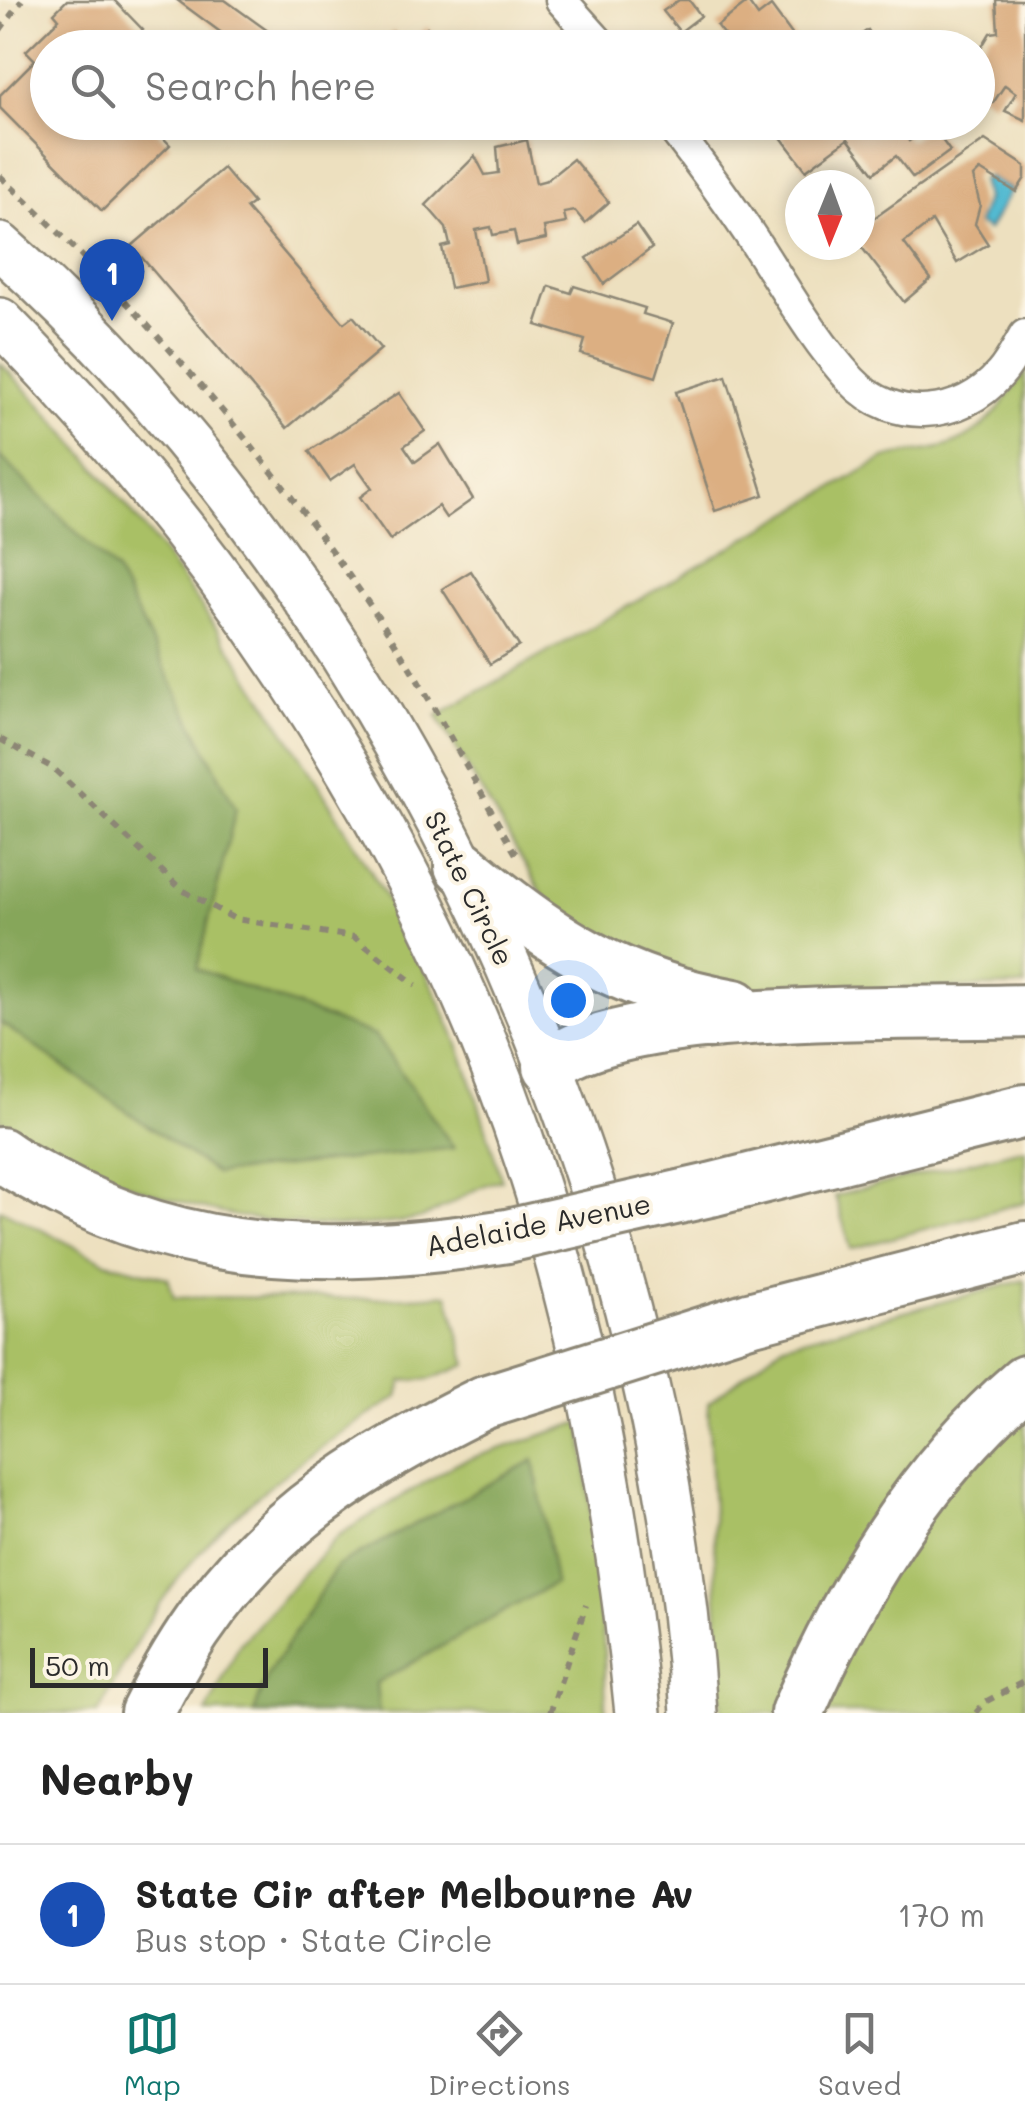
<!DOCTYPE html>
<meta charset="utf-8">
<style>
:root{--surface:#fff;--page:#f6f6f6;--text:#222;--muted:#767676;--line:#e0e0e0;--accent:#0f766e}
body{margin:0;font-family:Mali,sans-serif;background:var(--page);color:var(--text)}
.compass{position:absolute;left:785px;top:170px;width:90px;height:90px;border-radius:50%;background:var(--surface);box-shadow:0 5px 15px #0003;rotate:181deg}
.scale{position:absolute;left:30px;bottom:25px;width:238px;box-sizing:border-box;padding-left:10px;border:5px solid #2b2b2b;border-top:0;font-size:28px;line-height:35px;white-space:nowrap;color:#2b2b2b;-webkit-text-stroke:8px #fcf5e5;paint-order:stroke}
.you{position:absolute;left:568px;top:1000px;width:35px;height:35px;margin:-25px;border:8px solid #fff;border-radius:50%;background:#1a73e8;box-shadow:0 0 0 15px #1a73e833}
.badge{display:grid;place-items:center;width:65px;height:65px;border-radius:50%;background:var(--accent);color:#fff;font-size:32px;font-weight:700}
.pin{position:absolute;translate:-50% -82px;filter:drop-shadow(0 2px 5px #0008)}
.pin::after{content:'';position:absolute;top:52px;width:35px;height:30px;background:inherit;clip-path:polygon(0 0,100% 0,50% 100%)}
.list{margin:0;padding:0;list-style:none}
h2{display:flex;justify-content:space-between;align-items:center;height:130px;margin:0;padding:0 40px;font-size:42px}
h2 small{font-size:32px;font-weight:400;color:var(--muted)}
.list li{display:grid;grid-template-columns:65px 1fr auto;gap:30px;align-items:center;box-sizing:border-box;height:140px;padding:0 40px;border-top:2px solid var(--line)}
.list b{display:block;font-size:38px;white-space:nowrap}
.list p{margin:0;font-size:32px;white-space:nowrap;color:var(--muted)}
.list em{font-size:32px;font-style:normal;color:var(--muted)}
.icon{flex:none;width:55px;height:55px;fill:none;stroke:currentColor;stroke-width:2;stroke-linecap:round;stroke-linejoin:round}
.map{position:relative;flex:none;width:1025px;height:1713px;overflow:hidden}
.search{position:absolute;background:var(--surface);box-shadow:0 5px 15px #0003;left:30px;right:30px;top:30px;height:110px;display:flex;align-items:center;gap:25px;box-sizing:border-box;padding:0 35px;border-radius:55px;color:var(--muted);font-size:38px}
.sheet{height:270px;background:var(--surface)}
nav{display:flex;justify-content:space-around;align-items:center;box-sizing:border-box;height:140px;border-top:2px solid var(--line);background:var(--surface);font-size:28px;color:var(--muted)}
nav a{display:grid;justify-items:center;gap:5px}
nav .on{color:var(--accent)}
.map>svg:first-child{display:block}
</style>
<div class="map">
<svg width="1025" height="1713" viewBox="0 0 1025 1713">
<rect width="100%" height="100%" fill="#fcf5e5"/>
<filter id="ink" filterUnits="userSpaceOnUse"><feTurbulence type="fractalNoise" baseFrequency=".01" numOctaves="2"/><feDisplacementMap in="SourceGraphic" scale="20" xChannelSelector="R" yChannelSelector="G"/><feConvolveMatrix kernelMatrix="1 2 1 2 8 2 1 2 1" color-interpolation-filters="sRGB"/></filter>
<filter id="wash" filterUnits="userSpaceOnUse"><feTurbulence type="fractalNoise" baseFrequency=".0048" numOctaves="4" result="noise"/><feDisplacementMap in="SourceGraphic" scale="40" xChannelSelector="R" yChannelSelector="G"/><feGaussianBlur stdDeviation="2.25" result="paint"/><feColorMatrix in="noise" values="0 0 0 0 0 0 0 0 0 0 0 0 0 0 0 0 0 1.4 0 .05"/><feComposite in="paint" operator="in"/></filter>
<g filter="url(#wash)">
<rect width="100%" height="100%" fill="#ede0bf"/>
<!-- green -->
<g fill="#a9c065" stroke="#6a7648" stroke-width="2.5">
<path d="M 0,363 C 125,487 228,639 320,788 C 371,870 421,952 457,1042 C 475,1087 487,1134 502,1180 C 469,1186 442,1215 413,1220 C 266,1244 123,1195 0,1120 Z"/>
<path d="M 1025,370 L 1025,986 L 816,992 L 720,987 L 637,964 L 555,915 L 437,716 L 885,458 C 905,452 927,452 947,446 C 986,434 1005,402 1025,370 Z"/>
<path d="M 1025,1148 L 1025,1202 L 851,1249 L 835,1196 Z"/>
<path d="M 0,1209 L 106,1262 L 168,1278 L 174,1298 C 266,1294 355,1304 448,1294 L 467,1365 L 431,1379 L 402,1381 L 398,1397 C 303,1455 209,1523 150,1619 C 131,1649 115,1682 98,1713 L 0,1713 Z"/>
<path d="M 1025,1280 L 1025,1713 L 722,1713 L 708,1403 L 784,1344 Z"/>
<path d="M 582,1422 L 604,1648 L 606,1713 L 206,1713 L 240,1644 L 339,1535 L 457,1463 Z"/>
</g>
<!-- forest -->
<g fill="#86a65a" stroke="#586842" stroke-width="2.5">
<path d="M 0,456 L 116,572 L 236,809 L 197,969 L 375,1036 L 454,1148 L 216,1174 L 0,1022 Z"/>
<path d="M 534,1460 L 555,1583 L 376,1683 L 379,1713 L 254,1713 L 267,1676 L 337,1566 Z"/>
</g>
<!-- water -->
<path fill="#53bad1" stroke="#3f727e" stroke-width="2.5" d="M 988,177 L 1011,190 L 988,230 L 977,224 L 986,199 L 981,180 Z"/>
<g id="blocks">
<!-- building -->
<g fill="#dcaf82">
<path d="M 67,0 L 114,0 L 143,30 L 125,48 L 48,48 L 48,122 L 148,122 L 170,145 L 102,211 L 0,108 L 0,95 L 35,60 L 26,51 L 59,19 L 54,13 Z"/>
<path d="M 177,0 L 225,0 L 275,36 L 267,48 L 242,48 Z"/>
<path d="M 679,0 L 689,0 L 701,16 L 680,32 L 663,11 Z"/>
<path d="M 996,0 L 1025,0 L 1025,120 L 1005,111 L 1016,93 L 1005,85 L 993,103 L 978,93 L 978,53 L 990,33 L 998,32 Z"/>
<path d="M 748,2 L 758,16 L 771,6 L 802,48 L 734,48 L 717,26 Z"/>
<path d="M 427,27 L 446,48 L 376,48 L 393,31 L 407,45 Z"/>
<path d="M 868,30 L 880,48 L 841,48 Z"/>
<path d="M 798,122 L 895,122 L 909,141 L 931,125 L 950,151 L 913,178 L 896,156 L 874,173 L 848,139 L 806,170 L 780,136 Z"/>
<path d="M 527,140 L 536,183 L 547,180 L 573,159 L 609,202 L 585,223 L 575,211 L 564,213 L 566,223 L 544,227 L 546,239 L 517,245 L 514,231 L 493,235 L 491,227 L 476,230 L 485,281 L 450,288 L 442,247 L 450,245 L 446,228 L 426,205 L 475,156 L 485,175 L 499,173 L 497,147 Z"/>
<path d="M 985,140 L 1025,166 L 1025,178 L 1016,192 L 980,170 L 973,177 L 980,205 L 975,224 L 988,244 L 957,263 L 932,221 L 904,243 L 931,279 L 904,302 L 860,245 L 860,228 Z"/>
<path d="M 223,168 L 253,203 L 246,208 L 344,323 L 353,316 L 381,349 L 287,428 L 132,246 Z"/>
<path d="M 636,225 L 652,248 L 604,284 L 587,258 Z"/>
<path d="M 549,286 L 571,293 L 574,286 L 645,308 L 643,314 L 673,323 L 656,377 L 581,354 L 585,340 L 536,325 Z"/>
<path d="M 726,376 L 764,495 L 715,511 L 676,392 Z"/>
<path d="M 399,393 L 425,431 L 404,446 L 415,462 L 440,444 L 473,499 L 446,518 L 438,506 L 390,540 L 360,497 L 372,488 L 355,464 L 330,481 L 309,451 Z"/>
<path d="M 471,571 L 519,646 L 490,664 L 442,589 Z"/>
</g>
</g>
</g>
<g filter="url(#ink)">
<use href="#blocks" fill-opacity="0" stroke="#8c8675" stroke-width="2.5"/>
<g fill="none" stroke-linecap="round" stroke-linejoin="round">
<!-- minor casing -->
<g stroke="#8c8675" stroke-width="35">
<g id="minor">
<path d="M 561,0 L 604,48"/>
<path d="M 668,122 C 700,163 730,204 758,247 C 787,292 815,341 851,380 C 893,425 962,419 1000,374 C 1010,363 1017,348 1025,335"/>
</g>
</g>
<!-- primary casing -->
<g stroke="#8c8675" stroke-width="50">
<g id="primary">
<path d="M 0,246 C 401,605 660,1179 694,1713"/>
<path d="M 0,321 C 233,558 426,849 530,1167 C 588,1344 620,1528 638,1713"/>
</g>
</g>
<!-- motorway casing -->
<g stroke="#8c8675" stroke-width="58">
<g id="motorway">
<path d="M 461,866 C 550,941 619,986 735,1006"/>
<path d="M 550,1066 C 618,1003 925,1015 1025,1011"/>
<path d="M 0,1154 C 16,1166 35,1175 53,1185 C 195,1263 350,1261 507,1236"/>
<path d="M 710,1190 L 1025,1111"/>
<path d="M 749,1319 L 1025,1248"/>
<path d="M 147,1713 C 226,1552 328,1479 485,1402"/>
<path d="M 797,1713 C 851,1589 921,1471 1025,1382"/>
</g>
</g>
<!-- path -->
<g stroke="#8c8675" stroke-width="6" stroke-dasharray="8 8" stroke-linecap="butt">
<path d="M 0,30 L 22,0"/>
<path d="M 0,176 C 137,304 260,446 367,601 C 423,681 468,772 517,856"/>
<path d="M 0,739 L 53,768 L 182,890 L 235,919 L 354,937 L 416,985"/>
<path d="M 550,1713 L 586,1605"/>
<path d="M 976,1713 L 985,1702 L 1025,1681"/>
</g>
<!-- minor -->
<use href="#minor" stroke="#fff" stroke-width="30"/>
<!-- primary -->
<use href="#primary" stroke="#fff" stroke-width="45"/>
<!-- motorway -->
<use href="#motorway" stroke="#fff" stroke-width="52"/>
<!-- motorway-bridge casing -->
<g stroke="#8c8675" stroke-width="58" stroke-linecap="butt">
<g id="motorway-bridge">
<path d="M 507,1236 L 710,1190"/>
<path d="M 485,1402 L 749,1319"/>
</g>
</g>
<!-- motorway-bridge -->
<use href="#motorway-bridge" stroke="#fff" stroke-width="52"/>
</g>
</g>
<g text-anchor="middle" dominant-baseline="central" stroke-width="8" stroke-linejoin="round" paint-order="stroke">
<!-- street labels -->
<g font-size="28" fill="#2b2b2b" stroke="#fcf5e5">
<text transform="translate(470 888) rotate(64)">State Circle</text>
<text transform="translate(538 1224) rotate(-11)">Adelaide Avenue</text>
</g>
</g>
</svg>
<svg class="compass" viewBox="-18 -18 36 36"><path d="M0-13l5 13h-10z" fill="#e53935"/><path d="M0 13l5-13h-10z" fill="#767676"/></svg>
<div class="scale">50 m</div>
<div class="you"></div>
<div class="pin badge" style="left:112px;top:321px;background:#1a4fb4">1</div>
<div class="search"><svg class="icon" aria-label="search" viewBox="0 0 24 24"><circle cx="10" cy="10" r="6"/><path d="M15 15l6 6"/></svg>Search here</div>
</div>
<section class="sheet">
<h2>Nearby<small></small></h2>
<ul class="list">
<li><span class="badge" style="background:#1a4fb4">1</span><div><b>State Cir after Melbourne Av</b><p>Bus stop · State Circle</p></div><em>170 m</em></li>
</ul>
</section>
<nav>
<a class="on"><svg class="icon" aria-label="map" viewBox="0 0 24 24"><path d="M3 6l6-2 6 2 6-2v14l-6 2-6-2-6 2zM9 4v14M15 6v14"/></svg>Map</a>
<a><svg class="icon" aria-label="directions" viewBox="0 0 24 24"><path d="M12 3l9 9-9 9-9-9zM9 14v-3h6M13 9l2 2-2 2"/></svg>Directions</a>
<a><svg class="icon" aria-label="saved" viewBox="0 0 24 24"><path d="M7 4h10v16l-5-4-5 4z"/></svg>Saved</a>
</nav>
